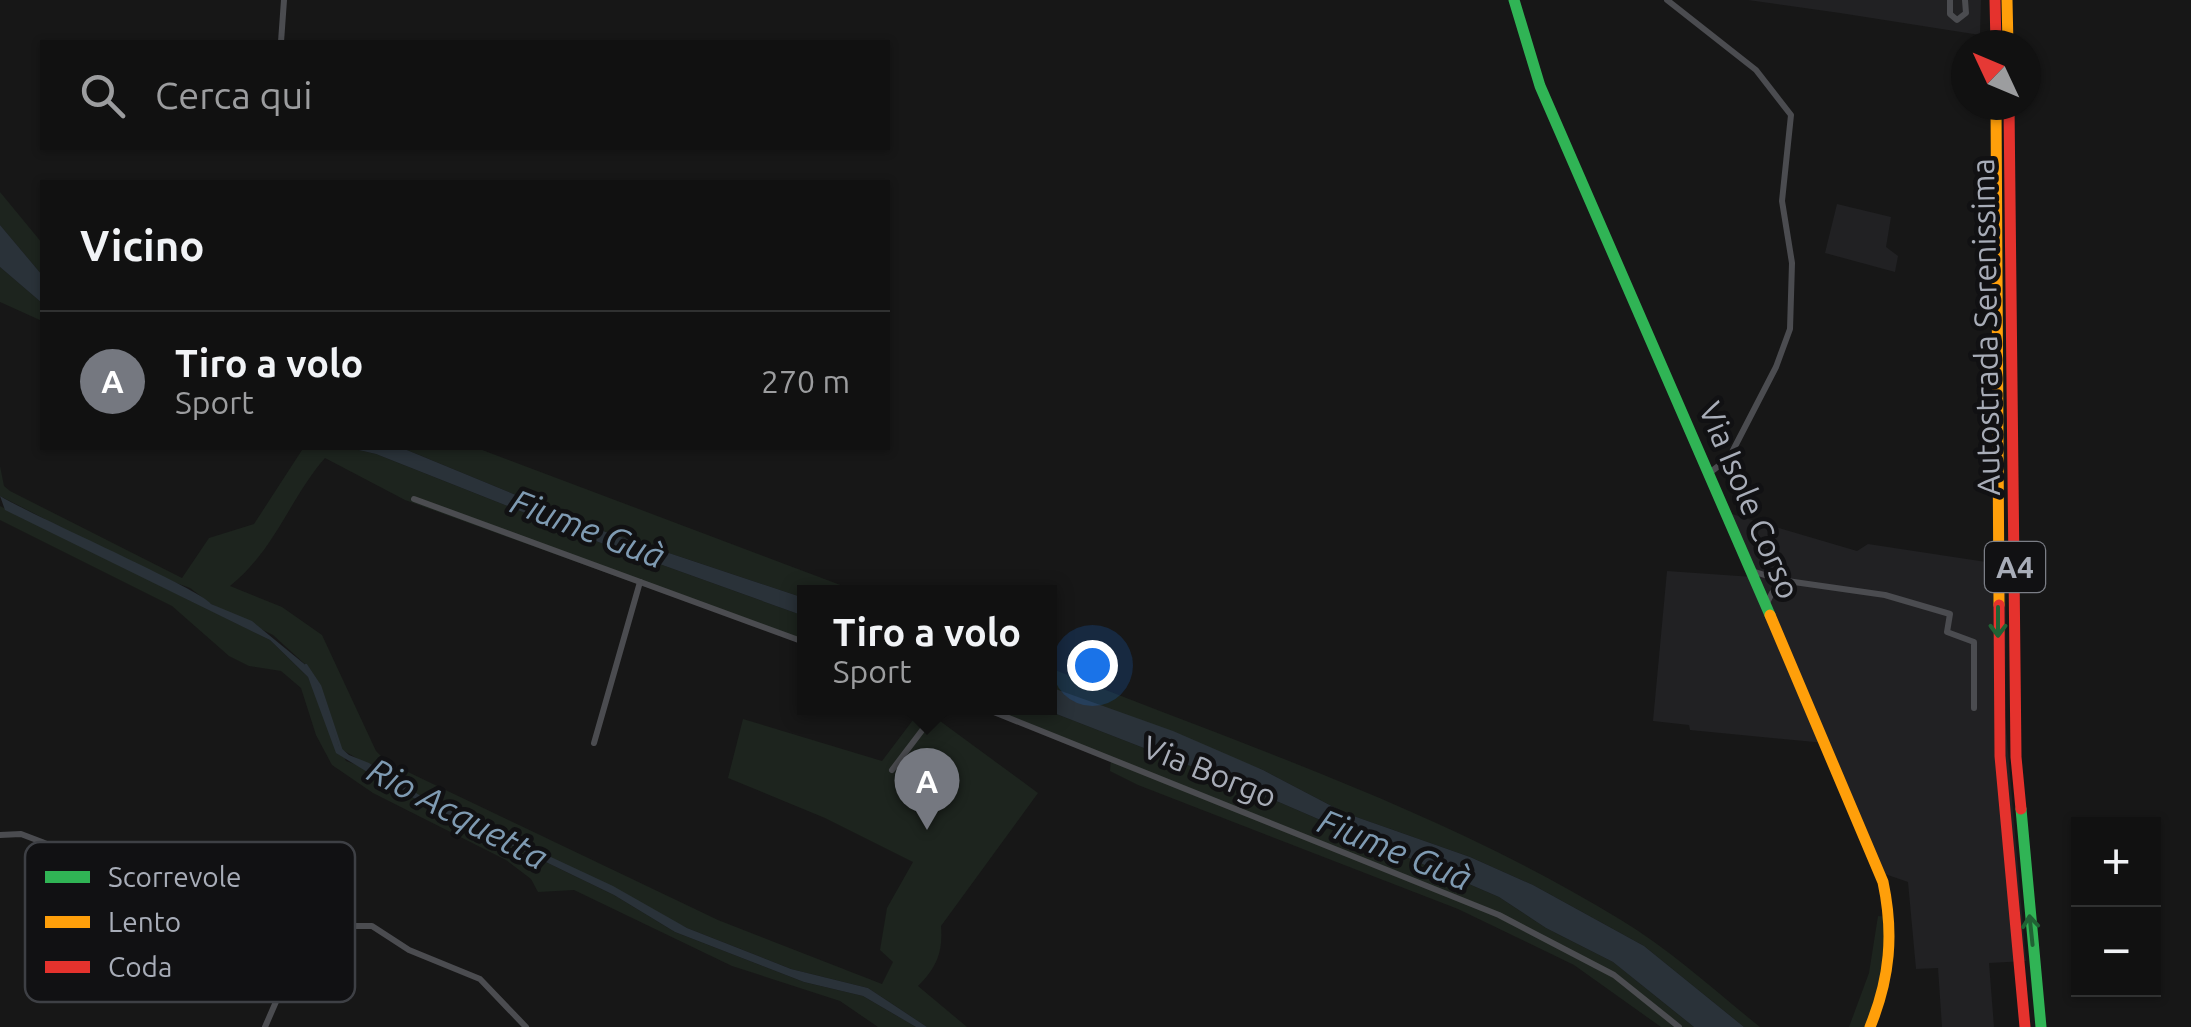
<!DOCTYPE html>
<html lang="it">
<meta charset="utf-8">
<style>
:root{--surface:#111;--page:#1e1f1f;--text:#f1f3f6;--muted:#9c9d9f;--line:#303131;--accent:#757880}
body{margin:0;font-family:Ubuntu,sans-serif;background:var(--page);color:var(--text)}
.controls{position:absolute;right:30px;bottom:30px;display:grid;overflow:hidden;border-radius:0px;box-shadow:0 2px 8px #0004}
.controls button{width:90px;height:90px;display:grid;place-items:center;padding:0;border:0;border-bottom:2px solid var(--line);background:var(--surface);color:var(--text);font:50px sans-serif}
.compass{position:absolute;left:1951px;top:30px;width:90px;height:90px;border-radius:50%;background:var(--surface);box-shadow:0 2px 8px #0004;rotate:314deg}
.you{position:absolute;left:1092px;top:665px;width:35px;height:35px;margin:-25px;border:8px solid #fff;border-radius:50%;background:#1a73e8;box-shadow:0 0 0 15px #1a73e833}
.badge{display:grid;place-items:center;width:65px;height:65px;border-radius:50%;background:var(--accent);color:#fff;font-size:32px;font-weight:700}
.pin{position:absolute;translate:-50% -82px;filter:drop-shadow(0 2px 5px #0008)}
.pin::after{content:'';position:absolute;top:52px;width:35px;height:30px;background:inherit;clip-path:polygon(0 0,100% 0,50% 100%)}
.popup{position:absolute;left:797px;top:585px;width:260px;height:130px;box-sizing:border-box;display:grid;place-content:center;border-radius:0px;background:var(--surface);filter:drop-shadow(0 2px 8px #0005);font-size:32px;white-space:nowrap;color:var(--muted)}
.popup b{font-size:38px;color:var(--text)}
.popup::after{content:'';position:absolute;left:50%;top:100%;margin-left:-20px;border:20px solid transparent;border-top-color:var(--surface)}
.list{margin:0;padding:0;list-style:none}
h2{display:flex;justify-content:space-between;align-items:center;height:130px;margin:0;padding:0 40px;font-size:42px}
h2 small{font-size:32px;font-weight:400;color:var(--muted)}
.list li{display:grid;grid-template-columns:65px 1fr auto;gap:30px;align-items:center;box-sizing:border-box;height:140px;padding:0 40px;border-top:2px solid var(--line)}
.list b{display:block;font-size:38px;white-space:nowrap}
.list p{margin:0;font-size:32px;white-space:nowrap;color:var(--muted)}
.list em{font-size:32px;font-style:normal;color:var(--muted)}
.icon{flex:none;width:55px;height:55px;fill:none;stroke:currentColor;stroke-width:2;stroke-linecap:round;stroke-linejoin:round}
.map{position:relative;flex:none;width:2191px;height:1027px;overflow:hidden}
.search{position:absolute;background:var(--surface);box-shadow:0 2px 8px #0004;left:40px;top:40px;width:850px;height:110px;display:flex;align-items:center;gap:25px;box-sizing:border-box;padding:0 35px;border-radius:0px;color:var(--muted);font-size:38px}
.panel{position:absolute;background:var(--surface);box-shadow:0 2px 8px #0004;left:40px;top:180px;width:850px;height:270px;border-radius:0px}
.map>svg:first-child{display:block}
</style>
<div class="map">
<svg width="2191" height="1027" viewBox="0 0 2191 1027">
<rect width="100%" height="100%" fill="#171717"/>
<!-- built -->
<g fill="#212123">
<path d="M 1748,0 L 1981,0 L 1980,35 L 1840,13 Z"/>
<path d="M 1837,204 L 1891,217 L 1886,247 L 1898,256 L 1895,272 L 1825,253 Z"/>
<path d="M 1725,512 L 1857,551 L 1868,544 L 2006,565 L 2005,717 L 2026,961 L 1989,963 L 1994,1027 L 1942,1027 L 1938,968 L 1916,969 L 1908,882 L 1882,873 L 1825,743 L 1690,730 L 1689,725 L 1653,721 L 1667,571 L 1753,577 Z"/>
</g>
<!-- green -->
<g fill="#1d241e">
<path d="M 0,192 L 42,243 L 42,275 L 0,225 Z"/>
<path d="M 0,267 L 42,303 L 42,321 L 0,302 Z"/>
<path d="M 299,448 L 350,448 L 376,454 L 601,543 L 804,616 L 804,644 L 405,500 L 325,458 C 290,498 275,550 230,586 L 282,607 L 322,635 L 376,751 L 387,762 L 718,920 L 882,984 L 893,962 L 880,950 L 887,908 L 913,862 L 825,818 L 728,778 L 743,719 L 882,761 L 922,708 L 949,708 L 940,721 L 1038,793 L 941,926 C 943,952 937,967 918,986 L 967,1027 L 927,1027 L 868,988 L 791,969 L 687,928 L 424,798 L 341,749 L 320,685 L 308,667 L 273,635 L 211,604 L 190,588 L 152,574 L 0,496 L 0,466 L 4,486 L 10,491 L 182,578 L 209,538 L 254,524 L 302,450 Z"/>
<path d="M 402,448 L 477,448 L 859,592 L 804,592 L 804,598 L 603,531 Z"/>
<path d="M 0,506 L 270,640 L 308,677 L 346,761 L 366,768 L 397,790 L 614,895 L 675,932 L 804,982 L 863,996 L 916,1027 L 878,1027 L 840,1001 L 732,966 L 574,890 L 538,892 L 531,879 L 506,860 L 373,793 L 332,765 L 316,735 L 301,688 L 281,671 L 249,666 L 229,656 L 172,606 L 0,520 Z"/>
<path d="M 1050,668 C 1242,745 1444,811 1621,920 C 1671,950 1715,991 1760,1027 L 1744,1027 L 1644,946 L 1533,885 L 1470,857 L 1345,813 L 1263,770 L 1050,687 Z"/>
<path d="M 982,708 L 1041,708 L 1239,785 L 1499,897 L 1546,928 L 1613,962 L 1694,1027 L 1661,1027 L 1574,965 L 1458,909 L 1138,785 L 1110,771 L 1111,758 Z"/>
<path d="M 1878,916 L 1891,917 L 1892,942 L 1872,1027 L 1849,1027 L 1869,973 Z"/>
</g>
<!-- water -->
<g fill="#2a3239">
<path d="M 0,225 L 42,275 L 42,303 L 0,267 Z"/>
<path d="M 350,448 L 402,448 L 603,531 L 804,598 L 804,616 L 601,543 L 376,454 Z"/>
<path d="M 0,496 C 31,515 204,591 211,604 L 252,621 L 308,667 L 320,685 L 339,746 L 349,755 L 369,763 L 424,798 L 613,886 L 687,928 L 791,969 L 868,988 L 927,1027 L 916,1027 L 863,996 L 804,982 L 675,932 L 614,895 L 397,790 L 336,753 L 308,677 L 270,640 L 5,510 Z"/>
<path d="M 1050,687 L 1173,731 L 1263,770 L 1345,813 L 1470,857 L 1533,885 L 1644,946 L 1744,1027 L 1694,1027 L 1613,962 L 1546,928 L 1499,897 L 1239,785 L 1041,708 L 1050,708 Z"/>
</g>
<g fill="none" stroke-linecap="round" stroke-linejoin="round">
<!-- stream -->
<path stroke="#2a3239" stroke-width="2.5" d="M 306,665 L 320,686 L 341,749"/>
<!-- street -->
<g stroke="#4b4c50" stroke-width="6">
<path d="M 1667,0 L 1756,70 L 1791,115 L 1782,201 L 1792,263 L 1790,329 L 1776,367 L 1729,458 L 1708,474"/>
<path d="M 1950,0 L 1950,14 L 1957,20 L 1966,13 L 1965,0"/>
<path d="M 281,42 L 284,0"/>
<path d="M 414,499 L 804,642"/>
<path d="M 1755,572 L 1780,580 L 1885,595 L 1950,614 L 1947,632 L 1974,642 L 1974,708"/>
<path d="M 1767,603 L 1772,593 L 1790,582"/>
<path d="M 984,708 L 1499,915 L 1614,975 L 1679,1027"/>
<path d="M 594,743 L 640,582"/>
<path d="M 892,770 L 939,708"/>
<path d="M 0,835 L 21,834 L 42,842 L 298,951 L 351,926 L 372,926 L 409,950 L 480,979 L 526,1027"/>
<path d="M 265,1027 L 298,951"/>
</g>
<!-- fast -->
<g stroke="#30b455" stroke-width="11">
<path d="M 1514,0 L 1540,86 L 1770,615"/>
<path d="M 2021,809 L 2041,1027"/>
</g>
<!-- slow -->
<g stroke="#ff9f0a" stroke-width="11">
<path d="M 2007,0 L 2008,45"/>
<path d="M 1996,105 L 1999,605"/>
<path d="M 1770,615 L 1883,882 C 1894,934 1890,978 1870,1027"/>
</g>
<!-- jam -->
<g stroke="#e5322d" stroke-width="11">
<path d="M 1995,0 L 1996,45"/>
<path d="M 2009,105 L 2016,757 L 2021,809"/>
<path d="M 1999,605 L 2000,756 L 2025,1027"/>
</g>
</g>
<!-- one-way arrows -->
<defs><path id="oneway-shaft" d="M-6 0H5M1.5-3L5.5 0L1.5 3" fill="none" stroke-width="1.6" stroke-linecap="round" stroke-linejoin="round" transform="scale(2.5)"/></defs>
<g stroke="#206234">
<use href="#oneway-shaft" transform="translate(1998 622) rotate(90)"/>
<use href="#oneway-shaft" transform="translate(2031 930) rotate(-96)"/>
</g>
<g text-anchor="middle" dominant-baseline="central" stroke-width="9" stroke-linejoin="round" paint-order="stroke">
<!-- shield labels -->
<rect fill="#111113" stroke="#7b7e86" stroke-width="2.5" x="1985" y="542" width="60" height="50" rx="8"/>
<g font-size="30" font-weight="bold" fill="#a8adb8">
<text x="2015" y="567">A4</text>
</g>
<!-- street labels -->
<g font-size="32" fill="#a8adb8" stroke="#111113">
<text transform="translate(1985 327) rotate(-91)">Autostrada Serenissima</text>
<text transform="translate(1750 500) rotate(67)">Via Isole Corso</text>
<text transform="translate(1210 771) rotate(22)">Via Borgo</text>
</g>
<!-- water labels -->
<g font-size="35" font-style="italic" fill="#7f9bb3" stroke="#111113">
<text transform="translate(588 528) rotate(21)">Fiume Guà</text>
<text transform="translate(458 813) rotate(28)">Rio Acquetta</text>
<text transform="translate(1395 849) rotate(22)">Fiume Guà</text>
</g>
</g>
<!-- legend -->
<rect x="25" y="842" width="330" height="160" rx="15" fill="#111113" stroke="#3e4045" stroke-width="2.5"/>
<rect x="45" y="871" width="45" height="12" fill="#30b455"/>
<rect x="45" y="916" width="45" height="12" fill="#ff9f0a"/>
<rect x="45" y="961" width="45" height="12" fill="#e5322d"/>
<g font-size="28" fill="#a8adb8">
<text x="108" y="887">Scorrevole</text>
<text x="108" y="932">Lento</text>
<text x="108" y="977">Coda</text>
</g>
</svg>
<div class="controls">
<button>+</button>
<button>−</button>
</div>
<svg class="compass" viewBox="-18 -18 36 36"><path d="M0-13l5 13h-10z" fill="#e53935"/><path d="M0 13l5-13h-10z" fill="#9c9d9f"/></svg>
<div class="you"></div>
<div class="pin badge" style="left:927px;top:830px">A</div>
<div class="popup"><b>Tiro a volo</b>Sport</div>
<div class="search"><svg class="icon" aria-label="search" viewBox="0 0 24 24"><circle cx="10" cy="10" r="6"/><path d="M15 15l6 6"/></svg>Cerca qui</div>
<section class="panel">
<h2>Vicino<small></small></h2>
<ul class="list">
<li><span class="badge">A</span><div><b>Tiro a volo</b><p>Sport</p></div><em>270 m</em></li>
</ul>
</section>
</div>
